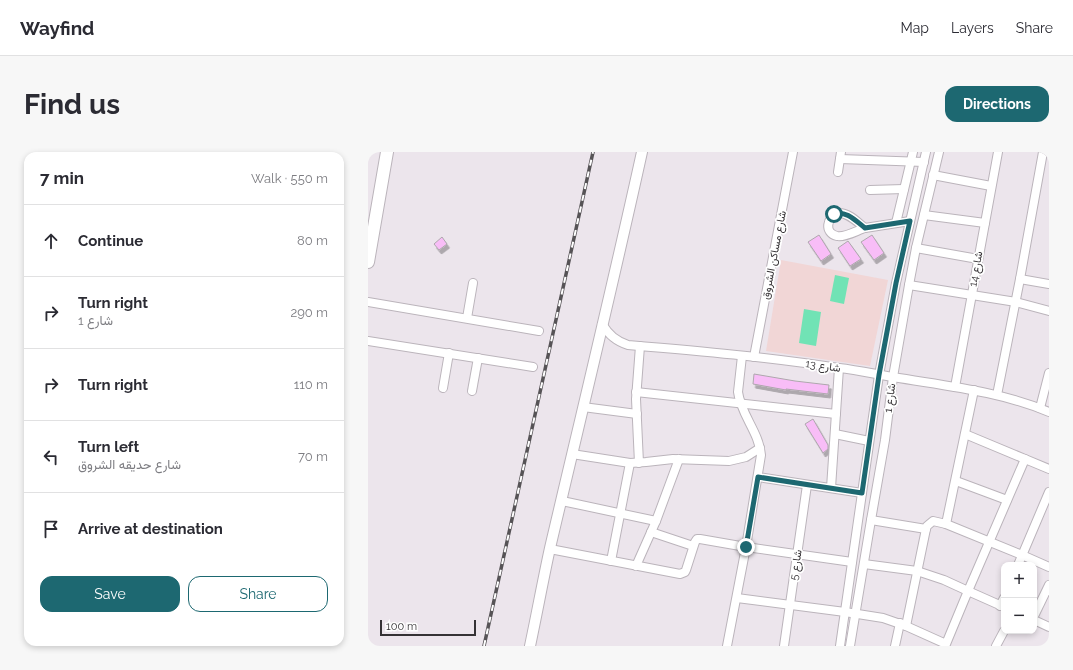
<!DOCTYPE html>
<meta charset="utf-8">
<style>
:root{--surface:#fff;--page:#f7f7f7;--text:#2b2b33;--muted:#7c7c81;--line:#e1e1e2;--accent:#1d6871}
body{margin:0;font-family:Raleway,Vazirmatn,sans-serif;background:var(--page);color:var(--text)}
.controls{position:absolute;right:12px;bottom:12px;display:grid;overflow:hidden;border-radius:8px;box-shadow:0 2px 6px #0003}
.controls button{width:36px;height:36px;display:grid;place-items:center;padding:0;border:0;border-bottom:1px solid var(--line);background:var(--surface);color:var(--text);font:20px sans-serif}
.scale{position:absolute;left:12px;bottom:10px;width:96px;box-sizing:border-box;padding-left:4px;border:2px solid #353235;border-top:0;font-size:11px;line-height:14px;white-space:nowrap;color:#353235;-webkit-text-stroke:3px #fff;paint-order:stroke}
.stop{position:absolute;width:12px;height:12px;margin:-9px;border:3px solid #1d6871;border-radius:50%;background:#fff}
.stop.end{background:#1d6871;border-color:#fff;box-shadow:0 1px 4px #0008}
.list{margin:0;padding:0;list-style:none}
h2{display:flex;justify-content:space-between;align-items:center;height:52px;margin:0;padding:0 16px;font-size:17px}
h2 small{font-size:13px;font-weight:400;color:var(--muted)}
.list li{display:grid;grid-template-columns:26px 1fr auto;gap:12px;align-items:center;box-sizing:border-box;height:72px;padding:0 16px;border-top:1px solid var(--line)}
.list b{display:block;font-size:15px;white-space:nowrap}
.list p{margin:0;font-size:13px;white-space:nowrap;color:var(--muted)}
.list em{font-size:13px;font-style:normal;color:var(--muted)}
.actions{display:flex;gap:8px;padding:12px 16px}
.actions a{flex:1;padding:9px 0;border:1px solid var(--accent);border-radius:12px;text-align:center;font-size:14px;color:var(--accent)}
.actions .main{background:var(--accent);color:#fff}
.icon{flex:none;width:22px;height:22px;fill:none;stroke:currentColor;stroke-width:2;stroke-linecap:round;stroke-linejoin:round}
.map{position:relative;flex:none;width:681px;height:494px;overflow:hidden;border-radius:12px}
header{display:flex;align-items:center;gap:24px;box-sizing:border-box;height:56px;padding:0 20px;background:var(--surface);border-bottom:1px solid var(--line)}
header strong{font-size:19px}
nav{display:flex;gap:22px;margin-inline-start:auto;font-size:14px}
.intro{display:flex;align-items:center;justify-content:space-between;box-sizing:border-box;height:96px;padding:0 24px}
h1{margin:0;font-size:28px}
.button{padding:10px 18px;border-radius:12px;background:var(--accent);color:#fff;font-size:14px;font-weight:700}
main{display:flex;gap:24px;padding:0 24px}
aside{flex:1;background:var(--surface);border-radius:12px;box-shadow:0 2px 6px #0003}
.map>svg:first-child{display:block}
</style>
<header>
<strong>Wayfind</strong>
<nav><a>Map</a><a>Layers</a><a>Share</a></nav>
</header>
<div class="intro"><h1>Find us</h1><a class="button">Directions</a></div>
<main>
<aside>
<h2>7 min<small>Walk · 550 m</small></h2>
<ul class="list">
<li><svg class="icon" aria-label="ahead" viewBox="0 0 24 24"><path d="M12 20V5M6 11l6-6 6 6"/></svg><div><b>Continue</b></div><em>80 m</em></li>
<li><svg class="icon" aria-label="right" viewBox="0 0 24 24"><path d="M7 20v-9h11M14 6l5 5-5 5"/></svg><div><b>Turn right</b><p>شارع 1</p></div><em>290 m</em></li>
<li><svg class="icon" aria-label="right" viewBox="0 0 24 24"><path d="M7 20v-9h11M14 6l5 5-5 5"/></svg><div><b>Turn right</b></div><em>110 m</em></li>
<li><svg class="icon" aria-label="left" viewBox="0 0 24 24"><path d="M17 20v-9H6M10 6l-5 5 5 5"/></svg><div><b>Turn left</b><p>شارع حديقه الشروق</p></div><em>70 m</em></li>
<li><svg class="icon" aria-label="arrive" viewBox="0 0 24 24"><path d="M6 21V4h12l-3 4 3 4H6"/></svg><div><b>Arrive at destination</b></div></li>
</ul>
<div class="actions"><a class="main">Save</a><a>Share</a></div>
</aside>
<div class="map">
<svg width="681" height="494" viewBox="0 0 681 494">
<defs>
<filter id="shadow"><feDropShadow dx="2.5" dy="4" stdDeviation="0" flood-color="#0004"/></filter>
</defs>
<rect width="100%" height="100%" fill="#ece5ec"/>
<!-- education -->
<path fill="#f1d6d6" d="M 413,108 L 520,128 L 502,214 L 398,199 Z"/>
<!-- green -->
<g fill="#71e3b5">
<path d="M 467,123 L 481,126 L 476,152 L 462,149 Z"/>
<path d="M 436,157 L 453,160 L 448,194 L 431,191 Z"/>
</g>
<!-- building -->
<g fill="#f8bdf7" stroke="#aea7ad" filter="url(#shadow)">
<path d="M 451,83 L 463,102 L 453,109 L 440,90 Z"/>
<path d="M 504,83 L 516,101 L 506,108 L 493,90 Z"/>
<path d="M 74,85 L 79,92 L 71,98 L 66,92 Z"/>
<path d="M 480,89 L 493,107 L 482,114 L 470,96 Z"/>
<path d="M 386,222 L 427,229 L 461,233 L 460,242 L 418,237 L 418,238 L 385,232 Z"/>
<path d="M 445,267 L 460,293 L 460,297 L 455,301 L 437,272 Z"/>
</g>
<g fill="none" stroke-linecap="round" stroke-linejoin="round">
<!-- minor casing -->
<g stroke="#bbb4bb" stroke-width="10">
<g id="minor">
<path d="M 472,7 L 556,10"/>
<path d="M 470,20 L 473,0"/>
<path d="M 565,23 L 623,34"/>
<path d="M 502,38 L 536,37"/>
<path d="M 471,61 C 481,61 489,70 497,76 C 490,78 476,86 469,84 C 456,81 458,65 471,61 Z"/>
<path d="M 556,63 L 617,71"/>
<path d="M 528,71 L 545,0"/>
<path d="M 497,76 L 542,69"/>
<path d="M 548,96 L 610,107"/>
<path d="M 652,127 L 681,132"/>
<path d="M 541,133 L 648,150 L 681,159"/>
<path d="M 0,150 L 171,179"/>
<path d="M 99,166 L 105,131"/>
<path d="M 234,172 C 241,183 248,189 260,193 C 331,199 401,205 471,216 C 489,218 507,222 525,225 C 578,234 631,239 681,260"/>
<path d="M 0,189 L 165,215"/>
<path d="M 386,205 L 425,0"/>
<path d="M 587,235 L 630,0"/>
<path d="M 75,236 L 81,201"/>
<path d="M 104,239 L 110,206"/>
<path d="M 268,240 L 468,262"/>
<path d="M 629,243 L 652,127 L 675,0"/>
<path d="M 215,255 L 269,262"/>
<path d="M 672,256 L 681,221"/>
<path d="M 467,282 L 501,289"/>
<path d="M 204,302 L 262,311 L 278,310 L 305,307 L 361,309 L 378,305 L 392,296"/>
<path d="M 657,307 L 681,317"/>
<path d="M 271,311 L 268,247 L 272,194"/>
<path d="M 390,325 L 494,341"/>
<path d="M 588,329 L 639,348"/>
<path d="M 463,336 L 471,216"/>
<path d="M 194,349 L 288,369"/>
<path d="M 503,368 L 558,377"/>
<path d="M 578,372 L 606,238"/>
<path d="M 283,380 L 325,394"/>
<path d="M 182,397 L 312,422 L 317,420 L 318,418 L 327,390 L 329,387 L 332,387 L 378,395 L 484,410"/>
<path d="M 243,409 L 262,311"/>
<path d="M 496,412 L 549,419 L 576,428 L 600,439 L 657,307 L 597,282"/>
<path d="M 650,413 L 681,340"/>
<path d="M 268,414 L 288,369 L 311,307"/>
<path d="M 369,446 L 477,460 L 515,466 L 538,474 L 578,492 L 600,439 L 636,455"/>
<path d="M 632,454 L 636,446"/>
<path d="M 666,464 L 681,433"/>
<path d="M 666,468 L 681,475"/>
<path d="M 538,474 L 558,377 L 559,374 L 565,369 L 578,372 L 654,403 L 681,415"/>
<path d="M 359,494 L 378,395 L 393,303 C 391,280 373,263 370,240 L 374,204"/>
<path d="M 416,494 L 439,333"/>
<path d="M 472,494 L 511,223 L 528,131 L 558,0"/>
<path d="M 482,494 L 503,368 L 517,288 L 525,225 L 541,133 L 548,96 L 571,0"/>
<path d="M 527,494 L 532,471"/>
<path d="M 628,494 L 636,479"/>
</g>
</g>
<!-- tertiary casing -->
<g stroke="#bbb4bb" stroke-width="12">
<path id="tertiary" d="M 162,494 C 169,461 175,428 182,396 C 213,264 245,132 274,0"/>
</g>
<!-- primary casing -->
<g stroke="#bbb4bb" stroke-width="14">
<path id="primary" d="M 0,110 L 19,0"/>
</g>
<!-- minor -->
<use href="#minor" stroke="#fff" stroke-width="8"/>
<!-- tertiary -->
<use href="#tertiary" stroke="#fff" stroke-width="10"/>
<!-- primary -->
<use href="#primary" stroke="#fff" stroke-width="12"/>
<!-- rail casing -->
<g stroke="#565356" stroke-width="3.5">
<path id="rail" d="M 116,494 L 225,0"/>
</g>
<!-- rail -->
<use href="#rail" stroke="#fff" stroke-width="2" stroke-dasharray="6" stroke-linecap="butt"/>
</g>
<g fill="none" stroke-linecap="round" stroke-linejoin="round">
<!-- route -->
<path stroke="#1d6871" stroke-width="5" d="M 378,395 L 390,325 L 494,341 L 511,223 L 528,131 L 542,69 L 497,76 C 488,69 478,58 466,62"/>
</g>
<g text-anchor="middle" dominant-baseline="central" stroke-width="3.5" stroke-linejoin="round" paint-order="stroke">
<!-- street labels -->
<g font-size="11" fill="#353235" stroke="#fff">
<text transform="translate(406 103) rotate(-79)">شارع مساكن الشروق</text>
<text transform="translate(608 117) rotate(-80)">شارع 14</text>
<text transform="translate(455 214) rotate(8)">شارع 13</text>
<text transform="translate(522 246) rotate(-82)">شارع 1</text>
<text transform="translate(428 413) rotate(-82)">شارع 5</text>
</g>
</g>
</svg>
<div class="controls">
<button>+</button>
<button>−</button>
</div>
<div class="scale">100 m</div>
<div class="stop" style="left:466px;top:62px"></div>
<div class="stop end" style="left:378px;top:395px"></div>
</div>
</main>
